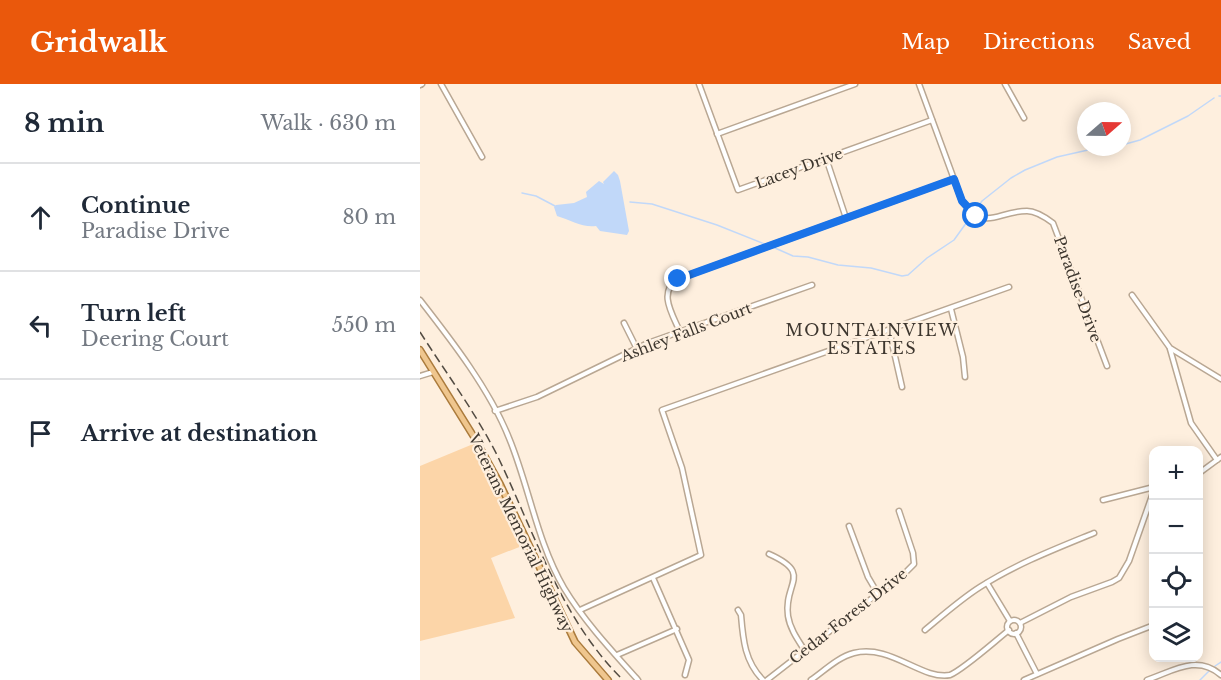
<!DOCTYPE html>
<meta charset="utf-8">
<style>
:root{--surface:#fff;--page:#f6f6f7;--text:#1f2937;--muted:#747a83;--line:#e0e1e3;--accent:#ea580c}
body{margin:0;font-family:"Libre Baskerville",serif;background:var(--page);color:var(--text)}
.controls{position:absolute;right:18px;bottom:18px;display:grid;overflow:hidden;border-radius:12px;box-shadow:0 3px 15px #0003}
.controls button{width:54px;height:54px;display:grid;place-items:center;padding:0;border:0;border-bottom:2px solid var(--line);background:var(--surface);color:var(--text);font:30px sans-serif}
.compass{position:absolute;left:657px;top:18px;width:54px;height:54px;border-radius:50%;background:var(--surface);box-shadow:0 3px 15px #0003;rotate:70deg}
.stop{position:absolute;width:18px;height:18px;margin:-14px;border:4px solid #1a73e8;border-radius:50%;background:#fff}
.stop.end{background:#1a73e8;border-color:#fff;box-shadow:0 2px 6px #0008}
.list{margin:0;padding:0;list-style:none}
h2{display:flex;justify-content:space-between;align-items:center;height:78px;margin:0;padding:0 24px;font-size:26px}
h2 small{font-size:20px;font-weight:400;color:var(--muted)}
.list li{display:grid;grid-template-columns:39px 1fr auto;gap:18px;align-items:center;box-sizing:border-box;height:108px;padding:0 24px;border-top:2px solid var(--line)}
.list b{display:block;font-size:22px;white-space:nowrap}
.list p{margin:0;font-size:20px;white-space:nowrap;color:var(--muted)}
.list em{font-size:20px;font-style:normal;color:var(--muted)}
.icon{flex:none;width:33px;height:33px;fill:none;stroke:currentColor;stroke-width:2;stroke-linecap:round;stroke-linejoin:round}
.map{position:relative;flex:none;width:801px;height:596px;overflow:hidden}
header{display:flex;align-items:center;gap:36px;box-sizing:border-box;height:84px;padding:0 30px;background:var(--accent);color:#fff}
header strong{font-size:28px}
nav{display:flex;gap:33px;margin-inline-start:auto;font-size:21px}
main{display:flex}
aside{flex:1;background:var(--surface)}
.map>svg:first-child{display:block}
</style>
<header>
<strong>Gridwalk</strong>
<nav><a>Map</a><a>Directions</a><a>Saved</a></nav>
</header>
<main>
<aside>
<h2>8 min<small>Walk · 630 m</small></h2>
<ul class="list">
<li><svg class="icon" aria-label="ahead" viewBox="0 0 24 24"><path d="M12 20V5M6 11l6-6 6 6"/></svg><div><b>Continue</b><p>Paradise Drive</p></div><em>80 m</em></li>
<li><svg class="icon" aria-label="left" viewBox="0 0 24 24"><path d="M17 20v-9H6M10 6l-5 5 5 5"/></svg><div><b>Turn left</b><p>Deering Court</p></div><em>550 m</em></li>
<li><svg class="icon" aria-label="arrive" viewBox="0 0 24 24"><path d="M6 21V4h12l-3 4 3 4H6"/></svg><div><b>Arrive at destination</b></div></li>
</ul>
</aside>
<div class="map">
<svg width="801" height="596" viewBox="0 0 801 596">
<rect width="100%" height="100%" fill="#feefde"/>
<!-- green -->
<path fill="#fcd5a8" d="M 58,358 L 107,460 L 71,474 L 95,534 L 0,557 L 0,382 Z"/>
<!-- water -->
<path fill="#c1d8f9" d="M 194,87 L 198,91 L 200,97 L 209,147 L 207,151 L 180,147 L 176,142 C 163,144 150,136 137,132 L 134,123 L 136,121 L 154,119 L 167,113 L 166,108 L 179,97 L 184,100 L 183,98 Z"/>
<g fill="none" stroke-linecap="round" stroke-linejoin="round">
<!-- stream -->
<g stroke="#c1d8f9" stroke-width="1.5">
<path d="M 799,12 L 801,12"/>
<path d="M 702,61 L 720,56 L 768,32 L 794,14"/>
<path d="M 102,109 L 116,112 L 135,122"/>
<path d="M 210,118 L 232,120 L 297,141 L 347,161"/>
<path d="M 355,164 L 373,172 L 388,173 L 418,181 L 451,184 L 482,192 L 488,191 L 507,174 L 534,156 L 562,117 L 591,94 L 605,86 L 637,73 L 668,66 L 692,63"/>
<path d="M 795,582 L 801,578"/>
<path d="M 780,596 L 790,586"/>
</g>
<!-- street casing -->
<g stroke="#b9a793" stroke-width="7">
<g id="street">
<path d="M 21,0 L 62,73"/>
<path d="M 279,0 L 318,106 L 512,36"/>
<path d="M 499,0 L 542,117 C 567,149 576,127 607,127 C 616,127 625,133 633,139 L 687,282"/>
<path d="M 585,0 L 604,34"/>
<path d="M 0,1 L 2,0"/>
<path d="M 297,50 L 435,0"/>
<path d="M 406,74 L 426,134"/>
<path d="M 712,211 L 750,264 L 801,295"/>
<path d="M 0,216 C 32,257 70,306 89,354 C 109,402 117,458 144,504 C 164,537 192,567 218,596"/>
<path d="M 531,225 L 543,273 L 545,293"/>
<path d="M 204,239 L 217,265"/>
<path d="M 469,246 L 482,303"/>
<path d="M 260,248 C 253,231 237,208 258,195 L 534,95"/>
<path d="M 750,265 L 771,339 L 797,376"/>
<path d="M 0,292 L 13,288"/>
<path d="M 75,327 L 117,313 L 228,259 L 392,201"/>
<path d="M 778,390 L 801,373"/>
<path d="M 683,416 L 734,403"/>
<path d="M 429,442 L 448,493 L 458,510"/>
<path d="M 349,470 C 394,490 363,499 368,532 C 370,545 378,556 385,567"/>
<path d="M 233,494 L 269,576 L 265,591"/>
<path d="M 567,499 L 590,537"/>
<path d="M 160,526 L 281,471 L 262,384 L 242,326 L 589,203"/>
<path d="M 318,526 L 321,531 C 323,556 325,578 343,596"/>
<circle cx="594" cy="543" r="7"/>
<path d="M 600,539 L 651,513 L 692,498 L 699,494 L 709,477 L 734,406"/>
<path d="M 505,546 C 523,531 541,515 560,503 C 596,480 635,465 674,449"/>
<path d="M 596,549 L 617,590"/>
<path d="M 197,571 L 257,545"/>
<path d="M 347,596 L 487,487 L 494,480 L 493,469 L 479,427"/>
<path d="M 391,596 C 404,587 418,573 434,569 C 471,560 501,596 530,591 C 544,585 575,557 589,546"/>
<path d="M 604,596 L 698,555 L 734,541"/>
<path d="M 727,596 C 753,587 777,570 801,591"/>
</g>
</g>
<!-- primary casing -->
<g stroke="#ab7b3c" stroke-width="8">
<path id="primary" d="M 0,266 L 54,353 L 80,400 L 155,558 L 188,596"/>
</g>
<!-- street -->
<use href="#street" stroke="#fff" stroke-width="4"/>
<!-- primary -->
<use href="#primary" stroke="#efc68e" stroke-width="5"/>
<!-- rail -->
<path stroke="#534c43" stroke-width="1.5" stroke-dasharray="9 4.5" stroke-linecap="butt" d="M 0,248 C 26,289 56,329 78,373 C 115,450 141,535 203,596"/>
</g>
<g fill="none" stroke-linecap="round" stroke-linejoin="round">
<!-- route -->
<path stroke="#1a73e8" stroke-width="8" d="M 258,195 L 534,95 L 542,117 L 556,132"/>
</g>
<g text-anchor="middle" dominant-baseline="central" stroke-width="4.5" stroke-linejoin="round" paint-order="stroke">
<!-- street labels -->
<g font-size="15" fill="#3e372f" stroke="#feefde">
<text transform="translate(379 84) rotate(-20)">Lacey Drive</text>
<text transform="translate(658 205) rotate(70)">Paradise Drive</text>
<text transform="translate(266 248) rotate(-21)">Ashley Falls Court</text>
<text transform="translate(101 449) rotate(64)">Veterans Memorial Highway</text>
<text transform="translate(428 532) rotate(-38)">Cedar Forest Drive</text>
</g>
<!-- neighbourhood labels -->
<g font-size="16" letter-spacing="1.5" fill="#3e372f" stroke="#feefde">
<text x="452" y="246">MOUNTAINVIEW<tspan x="452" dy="18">ESTATES</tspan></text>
</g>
</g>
</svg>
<div class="controls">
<button>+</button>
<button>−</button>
<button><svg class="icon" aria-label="locate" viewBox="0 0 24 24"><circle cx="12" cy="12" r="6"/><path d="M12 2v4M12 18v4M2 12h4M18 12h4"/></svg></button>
<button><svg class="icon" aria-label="layers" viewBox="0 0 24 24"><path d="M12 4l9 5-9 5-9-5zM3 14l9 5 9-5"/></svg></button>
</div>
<svg class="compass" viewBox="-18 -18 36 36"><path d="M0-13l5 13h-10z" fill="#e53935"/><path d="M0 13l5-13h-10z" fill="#747a83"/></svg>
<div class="stop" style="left:556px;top:132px"></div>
<div class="stop end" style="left:258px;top:195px"></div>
</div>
</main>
